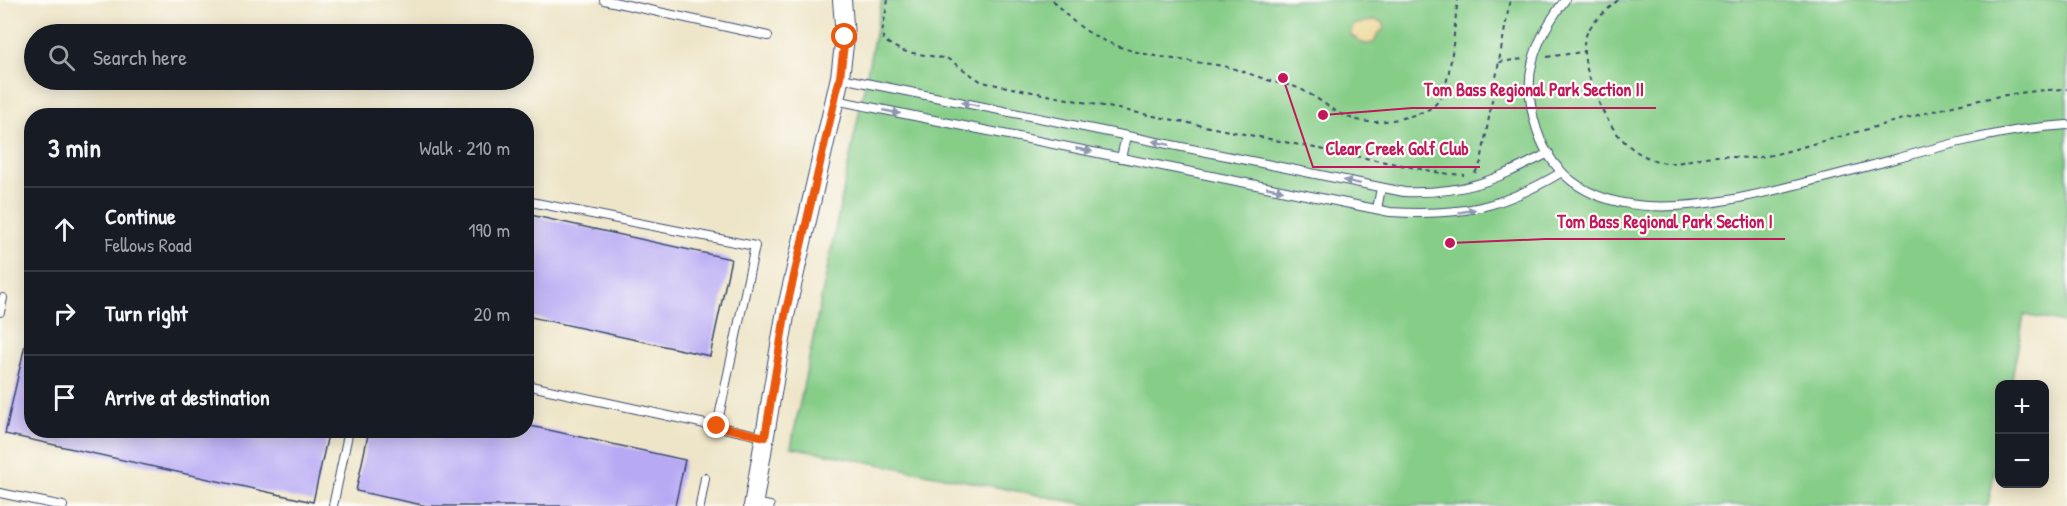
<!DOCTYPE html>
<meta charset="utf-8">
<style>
:root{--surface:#171b24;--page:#242831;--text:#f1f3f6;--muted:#9ea1a6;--line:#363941}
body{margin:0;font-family:"Patrick Hand",sans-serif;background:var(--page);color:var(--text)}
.controls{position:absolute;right:18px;bottom:18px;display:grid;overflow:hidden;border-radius:12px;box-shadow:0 3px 15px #0003}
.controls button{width:54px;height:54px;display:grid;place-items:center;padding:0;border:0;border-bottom:2px solid var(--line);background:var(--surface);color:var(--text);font:30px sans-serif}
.stop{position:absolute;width:18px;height:18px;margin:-14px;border:4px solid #ea580c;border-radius:50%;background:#fff}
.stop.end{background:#ea580c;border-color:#fff;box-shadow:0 2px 6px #0008}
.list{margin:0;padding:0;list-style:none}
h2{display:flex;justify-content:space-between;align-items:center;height:78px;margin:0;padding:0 24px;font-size:26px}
h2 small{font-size:20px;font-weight:400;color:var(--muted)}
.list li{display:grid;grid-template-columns:39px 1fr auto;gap:18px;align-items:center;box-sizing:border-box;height:84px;padding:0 24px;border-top:2px solid var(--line)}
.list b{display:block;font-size:22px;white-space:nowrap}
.list p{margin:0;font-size:20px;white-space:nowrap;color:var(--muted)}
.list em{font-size:20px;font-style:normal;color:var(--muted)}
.icon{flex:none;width:33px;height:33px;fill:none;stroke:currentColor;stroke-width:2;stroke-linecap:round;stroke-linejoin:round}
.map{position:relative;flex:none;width:2067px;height:506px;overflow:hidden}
.search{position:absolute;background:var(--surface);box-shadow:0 3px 15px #0003;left:24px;top:24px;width:510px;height:66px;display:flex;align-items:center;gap:15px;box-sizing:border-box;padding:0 21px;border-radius:33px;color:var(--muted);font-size:22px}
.panel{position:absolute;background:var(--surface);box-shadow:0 3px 15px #0003;left:24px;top:108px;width:510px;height:330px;border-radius:24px}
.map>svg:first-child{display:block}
</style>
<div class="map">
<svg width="2067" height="506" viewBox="0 0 2067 506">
<rect width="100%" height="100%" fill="#fdfcf7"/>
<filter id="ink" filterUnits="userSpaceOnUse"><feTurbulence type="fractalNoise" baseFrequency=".0167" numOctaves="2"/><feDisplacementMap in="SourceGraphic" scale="12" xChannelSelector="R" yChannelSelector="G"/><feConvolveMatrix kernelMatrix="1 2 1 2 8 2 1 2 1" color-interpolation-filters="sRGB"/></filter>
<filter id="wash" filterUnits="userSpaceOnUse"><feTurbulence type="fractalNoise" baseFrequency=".008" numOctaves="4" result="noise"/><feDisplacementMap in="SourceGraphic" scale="24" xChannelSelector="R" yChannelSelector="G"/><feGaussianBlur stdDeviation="1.35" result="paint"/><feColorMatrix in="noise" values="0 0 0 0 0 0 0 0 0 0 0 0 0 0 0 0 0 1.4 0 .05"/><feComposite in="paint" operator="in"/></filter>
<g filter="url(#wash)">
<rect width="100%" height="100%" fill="#eee5c8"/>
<!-- green -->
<path fill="#86cd88" stroke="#507e73" stroke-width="1.5" d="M 882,0 L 2067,0 L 2067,323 L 2024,315 L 2011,384 L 2000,384 L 1999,446 L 1988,506 L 1094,506 L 791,447 Z"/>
<!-- sand -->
<path fill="#eeda9e" stroke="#84847e" stroke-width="1.5" d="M 1375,20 L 1383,22 L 1385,29 L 1378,33 L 1374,43 L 1365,44 L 1350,35 L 1353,25 Z"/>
<g id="blocks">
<!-- building -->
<g fill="#b7a9f4">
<path d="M 526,214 L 731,259 L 710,356 L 526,316 Z"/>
<path d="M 27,336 L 32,337 L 32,430 L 329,430 L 313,502 L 5,434 Z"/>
<path d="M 526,425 L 685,460 L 675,506 L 427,506 L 356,491 L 369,430 L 526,430 Z"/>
</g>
</g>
</g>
<g filter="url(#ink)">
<use href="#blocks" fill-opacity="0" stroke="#3b4a6e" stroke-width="1.5"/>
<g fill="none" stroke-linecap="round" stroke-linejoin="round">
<!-- service casing -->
<g stroke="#3b4a6e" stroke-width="10">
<g id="service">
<path d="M 604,0 L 768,36"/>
<path d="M 1565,0 C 1533,42 1520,78 1537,130 C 1575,245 1730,202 1815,180 C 1865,168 1914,153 1964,141 C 1998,133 2033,127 2067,125"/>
<path d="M 841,78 L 1404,192 C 1467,194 1494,180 1549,153"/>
<path d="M 835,100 L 1390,212 C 1461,216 1500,209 1562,172"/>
<path d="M 1121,158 L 1126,136"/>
<path d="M 526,201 L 755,246 L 717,426"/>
<path d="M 1377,209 L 1381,188"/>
<path d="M 0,312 L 3,298"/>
<path d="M 526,385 L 765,437"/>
<path d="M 0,493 L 63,506"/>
<path d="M 754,503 L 770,506"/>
<path d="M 333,506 L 349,430"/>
<path d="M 700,506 L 705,478"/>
</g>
</g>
<!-- tertiary casing -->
<g stroke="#3b4a6e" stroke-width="20">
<path id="tertiary" d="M 753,506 L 785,316 L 840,77 L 845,37 L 842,0"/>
</g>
<!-- path -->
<g stroke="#3b4a6e" stroke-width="2" stroke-dasharray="4.5 4.5" stroke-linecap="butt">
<path d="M 888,0 L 882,33 L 884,41 L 902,51 L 948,59 L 982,82 L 1441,173 L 1464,175"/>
<path d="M 1053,0 C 1095,54 1155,56 1217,65 C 1237,68 1254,76 1274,82 C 1282,84 1292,85 1300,89 C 1326,101 1337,119 1369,122 C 1384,123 1418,116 1431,108 C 1454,94 1453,25 1458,0"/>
<path d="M 1618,0 C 1588,27 1576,34 1589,76 C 1599,108 1616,145 1649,158 C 1676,170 1689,157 1715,156 C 1727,156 1740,158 1752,158 C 1777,156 1803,146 1827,140 C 1905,120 1986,91 2067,89"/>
<path d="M 1547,57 L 1582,52"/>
<path d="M 1499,62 L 1523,59"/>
<path d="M 1475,173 L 1481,162 L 1510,0"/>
</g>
<!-- service -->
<use href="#service" stroke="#fff" stroke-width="8"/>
<!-- tertiary -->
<use href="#tertiary" stroke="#fff" stroke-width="18"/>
</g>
<!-- one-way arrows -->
<defs><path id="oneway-solid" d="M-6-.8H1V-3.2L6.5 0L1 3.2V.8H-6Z" transform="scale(1.5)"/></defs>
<g fill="#8d97ae">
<use href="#oneway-solid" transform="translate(970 104) rotate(-168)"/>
<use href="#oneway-solid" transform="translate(892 112) rotate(11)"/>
<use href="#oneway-solid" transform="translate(1161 143) rotate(-168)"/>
<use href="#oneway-solid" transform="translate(1084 150) rotate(11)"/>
<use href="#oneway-solid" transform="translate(1352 182) rotate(-168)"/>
<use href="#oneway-solid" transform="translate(1275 189) rotate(11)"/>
<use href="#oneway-solid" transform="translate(1467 211) rotate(-10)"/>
</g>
</g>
<g fill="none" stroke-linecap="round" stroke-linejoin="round" filter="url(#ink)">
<!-- route -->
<path stroke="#ea580c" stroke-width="8" d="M 717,426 L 765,437 L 785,315 L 840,77 L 845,37"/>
</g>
<!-- callouts -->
<path fill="none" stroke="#c2185b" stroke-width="2" d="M1323 115L1412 108H1656M1283 78L1313 167H1480M1450 243L1545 239H1785"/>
<g fill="#c2185b" stroke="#fdfcf7" stroke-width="2">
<circle cx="1323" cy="115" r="6"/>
<circle cx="1283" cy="78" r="6"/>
<circle cx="1450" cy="243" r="6"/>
</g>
<g font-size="18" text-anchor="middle" font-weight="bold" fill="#c2185b" stroke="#fdfcf7" stroke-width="4.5" stroke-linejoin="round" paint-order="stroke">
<text x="1534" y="96">Tom Bass Regional Park Section II</text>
<text x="1397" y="155">Clear Creek Golf Club</text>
<text x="1665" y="228">Tom Bass Regional Park Section I</text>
</g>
</svg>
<div class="controls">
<button>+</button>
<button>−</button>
</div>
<div class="stop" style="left:845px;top:37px"></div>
<div class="stop end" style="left:717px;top:426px"></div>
<div class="search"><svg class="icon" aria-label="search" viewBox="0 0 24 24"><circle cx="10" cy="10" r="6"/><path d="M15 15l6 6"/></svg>Search here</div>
<section class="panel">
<h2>3 min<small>Walk · 210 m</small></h2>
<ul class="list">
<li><svg class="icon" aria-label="ahead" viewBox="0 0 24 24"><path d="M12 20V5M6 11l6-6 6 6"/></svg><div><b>Continue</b><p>Fellows Road</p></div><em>190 m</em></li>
<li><svg class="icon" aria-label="right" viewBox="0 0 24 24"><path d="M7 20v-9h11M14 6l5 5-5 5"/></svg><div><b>Turn right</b></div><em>20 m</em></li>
<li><svg class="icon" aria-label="arrive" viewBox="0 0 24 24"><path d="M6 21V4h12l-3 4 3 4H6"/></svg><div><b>Arrive at destination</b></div></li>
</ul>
</section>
</div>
